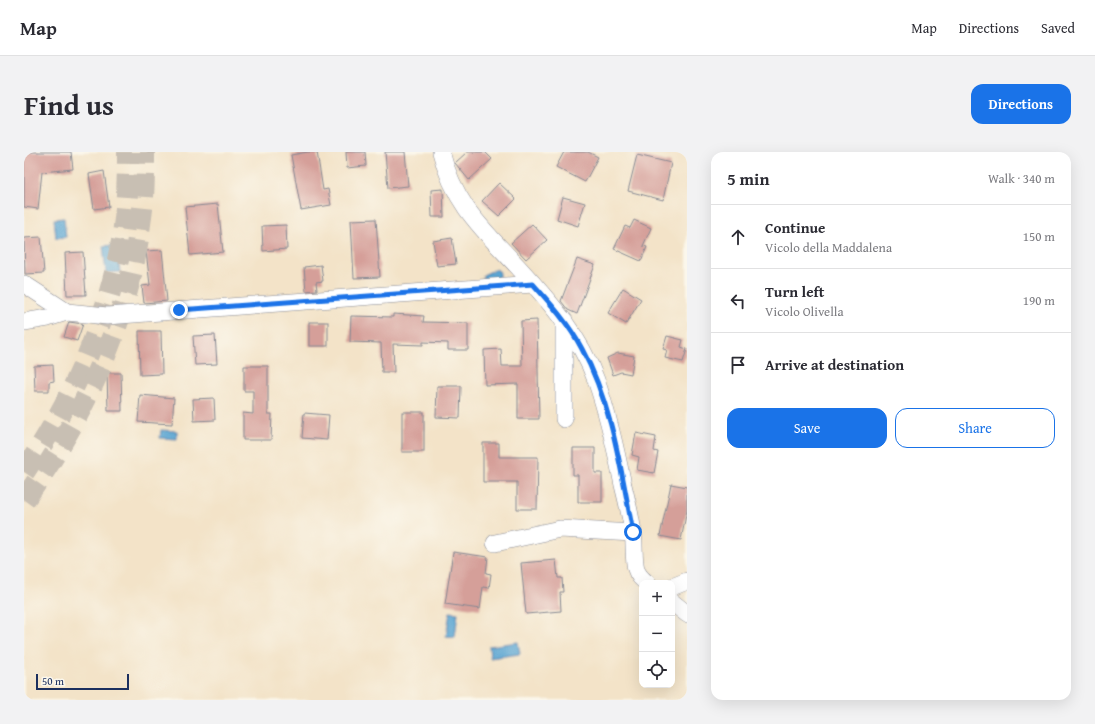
<!DOCTYPE html>
<meta charset="utf-8">
<style>
:root{--surface:#fff;--page:#f2f2f3;--text:#2b2b33;--muted:#7c7c81;--line:#e1e1e2;--accent:#1a73e8}
body{margin:0;font-family:"Gentium Book Plus",serif;background:var(--page);color:var(--text)}
.controls{position:absolute;right:12px;bottom:12px;display:grid;overflow:hidden;border-radius:8px;box-shadow:0 4px 16px #0002}
.controls button{width:36px;height:36px;display:grid;place-items:center;padding:0;border:0;border-bottom:1px solid var(--line);background:var(--surface);color:var(--text);font:20px sans-serif}
.scale{position:absolute;left:12px;bottom:10px;width:93px;box-sizing:border-box;padding-left:4px;border:2px solid #1b2f5e;border-top:0;font-size:11px;line-height:14px;white-space:nowrap;color:#1b2f5e;-webkit-text-stroke:3px #fbf7ec;paint-order:stroke}
.stop{position:absolute;width:12px;height:12px;margin:-9px;border:3px solid #1a73e8;border-radius:50%;background:#fff}
.stop.end{background:#1a73e8;border-color:#fff;box-shadow:0 1px 4px #0008}
.list{margin:0;padding:0;list-style:none}
h2{display:flex;justify-content:space-between;align-items:center;height:52px;margin:0;padding:0 16px;font-size:17px}
h2 small{font-size:13px;font-weight:400;color:var(--muted)}
.list li{display:grid;grid-template-columns:26px 1fr auto;gap:12px;align-items:center;box-sizing:border-box;height:64px;padding:0 16px;border-top:1px solid var(--line)}
.list b{display:block;font-size:15px;white-space:nowrap}
.list p{margin:0;font-size:13px;white-space:nowrap;color:var(--muted)}
.list em{font-size:13px;font-style:normal;color:var(--muted)}
.actions{display:flex;gap:8px;padding:12px 16px}
.actions a{flex:1;padding:9px 0;border:1px solid var(--accent);border-radius:12px;text-align:center;font-size:14px;color:var(--accent)}
.actions .main{background:var(--accent);color:#fff}
.icon{flex:none;width:22px;height:22px;fill:none;stroke:currentColor;stroke-width:2;stroke-linecap:round;stroke-linejoin:round}
.map{position:relative;flex:none;width:663px;height:548px;overflow:hidden;border-radius:12px}
header{display:flex;align-items:center;gap:24px;box-sizing:border-box;height:56px;padding:0 20px;background:var(--surface);border-bottom:1px solid var(--line)}
header strong{font-size:19px}
nav{display:flex;gap:22px;margin-inline-start:auto;font-size:14px}
.intro{display:flex;align-items:center;justify-content:space-between;box-sizing:border-box;height:96px;padding:0 24px}
h1{margin:0;font-size:28px}
.button{padding:10px 18px;border-radius:12px;background:var(--accent);color:#fff;font-size:14px;font-weight:700}
main{display:flex;gap:24px;padding:0 24px}
aside{flex:1;background:var(--surface);border-radius:12px;box-shadow:0 4px 16px #0002}
.map>svg:first-child{display:block}
</style>
<header>
<strong>Map</strong>
<nav><a>Map</a><a>Directions</a><a>Saved</a></nav>
</header>
<div class="intro"><h1>Find us</h1><a class="button">Directions</a></div>
<main>
<div class="map">
<svg width="663" height="548" viewBox="0 0 663 548">
<rect width="100%" height="100%" fill="#fbf7ec"/>
<filter id="ink" filterUnits="userSpaceOnUse"><feTurbulence type="fractalNoise" baseFrequency=".025" numOctaves="2"/><feDisplacementMap in="SourceGraphic" scale="8" xChannelSelector="R" yChannelSelector="G"/><feConvolveMatrix kernelMatrix="1 2 1 2 8 2 1 2 1" color-interpolation-filters="sRGB"/></filter>
<filter id="wash" filterUnits="userSpaceOnUse"><feTurbulence type="fractalNoise" baseFrequency=".012" numOctaves="4" result="noise"/><feDisplacementMap in="SourceGraphic" scale="16" xChannelSelector="R" yChannelSelector="G"/><feGaussianBlur stdDeviation="0.9" result="paint"/><feColorMatrix in="noise" values="0 0 0 0 0 0 0 0 0 0 0 0 0 0 0 0 0 1.4 0 .05"/><feComposite in="paint" operator="in"/></filter>
<g filter="url(#wash)">
<rect width="100%" height="100%" fill="#f3e3c8"/>
<!-- water -->
<g fill="#5aa4d1" stroke="#3a6a98">
<path d="M 40,66 L 42,85 L 32,86 L 30,67 Z"/>
<path d="M 93,93 L 96,120 L 82,121 L 79,94 Z"/>
<path d="M 472,117 L 476,120 L 474,127 L 459,128 L 459,123 Z"/>
<path d="M 137,278 L 153,279 L 153,287 L 136,286 Z"/>
<path d="M 426,460 L 434,461 L 431,485 L 422,484 Z"/>
<path d="M 494,490 L 496,502 L 466,506 L 465,494 Z"/>
</g>
<g id="blocks">
<!-- building -->
<g fill="#d59f99">
<path d="M 0,0 L 47,0 L 49,17 L 18,20 L 14,57 L 0,55 Z"/>
<path d="M 284,0 L 293,0 L 299,38 L 304,37 L 307,53 L 277,58 L 267,3 Z"/>
<path d="M 322,0 L 341,0 L 342,14 L 323,16 Z"/>
<path d="M 361,0 L 381,0 L 384,34 L 364,36 Z"/>
<path d="M 443,0 L 461,0 L 468,7 L 445,28 L 431,11 Z"/>
<path d="M 540,0 L 564,0 L 574,5 L 561,30 L 532,15 Z"/>
<path d="M 613,3 L 647,11 L 639,48 L 604,39 Z"/>
<path d="M 80,19 L 85,55 L 70,57 L 65,22 Z"/>
<path d="M 475,31 L 492,47 L 475,64 L 458,49 Z"/>
<path d="M 419,37 L 420,65 L 408,65 L 407,38 Z"/>
<path d="M 539,45 L 561,51 L 554,74 L 533,67 Z"/>
<path d="M 194,52 L 199,100 L 166,103 L 161,55 Z"/>
<path d="M 352,67 L 356,125 L 330,126 L 327,68 Z"/>
<path d="M 610,68 L 627,76 L 619,94 L 623,95 L 617,109 L 590,97 L 601,74 L 606,76 Z"/>
<path d="M 508,72 L 523,88 L 502,107 L 487,91 Z"/>
<path d="M 262,73 L 263,97 L 239,99 L 238,74 Z"/>
<path d="M 17,85 L 20,121 L 1,122 L 0,86 Z"/>
<path d="M 428,86 L 432,112 L 413,114 L 409,89 Z"/>
<path d="M 138,98 L 143,149 L 120,151 L 118,134 L 126,133 L 122,99 Z"/>
<path d="M 59,100 L 62,143 L 43,143 L 41,101 Z"/>
<path d="M 553,107 L 571,113 L 553,162 L 544,158 L 537,149 Z"/>
<path d="M 297,113 L 299,129 L 292,130 L 293,138 L 282,139 L 280,115 Z"/>
<path d="M 599,136 L 617,147 L 602,172 L 584,161 Z"/>
<path d="M 369,162 L 400,164 L 399,170 L 444,171 L 444,198 L 424,198 L 424,191 L 399,190 L 399,193 L 369,192 L 370,220 L 358,220 L 357,191 L 326,190 L 327,164 L 369,165 Z"/>
<path d="M 513,168 L 515,267 L 494,267 L 494,232 L 461,233 L 460,198 L 477,197 L 478,214 L 498,214 L 497,169 Z"/>
<path d="M 45,170 L 59,172 L 53,189 L 40,185 Z"/>
<rect x="285" y="170" width="19" height="24"/>
<path d="M 115,179 L 137,179 L 138,222 L 116,223 Z"/>
<path d="M 191,183 L 193,212 L 171,213 L 169,184 Z"/>
<path d="M 643,184 L 659,188 L 657,195 L 663,197 L 659,210 L 641,206 L 643,198 L 639,197 Z"/>
<path d="M 594,201 L 610,204 L 607,222 L 597,220 L 589,223 L 583,206 Z"/>
<path d="M 29,213 L 30,229 L 25,230 L 25,239 L 11,239 L 10,214 Z"/>
<path d="M 220,214 L 244,214 L 244,262 L 248,262 L 247,288 L 219,288 L 219,261 L 229,262 L 229,239 L 220,239 Z"/>
<path d="M 83,221 L 97,221 L 98,259 L 84,259 Z"/>
<path d="M 413,234 L 437,234 L 436,266 L 412,265 Z"/>
<path d="M 116,243 L 150,246 L 148,272 L 114,270 Z"/>
<path d="M 190,246 L 191,268 L 170,269 L 169,247 Z"/>
<rect x="378" y="260" width="22" height="40"/>
<path d="M 280,261 L 305,263 L 303,288 L 278,286 Z"/>
<path d="M 612,281 L 632,285 L 630,299 L 634,300 L 630,321 L 613,318 L 615,305 L 608,303 Z"/>
<path d="M 459,291 L 475,291 L 475,305 L 514,305 L 513,357 L 493,357 L 493,330 L 459,330 Z"/>
<path d="M 549,296 L 571,296 L 571,321 L 578,321 L 578,350 L 554,350 L 554,323 L 549,323 Z"/>
<path d="M 647,332 L 663,335 L 663,358 L 657,388 L 636,384 Z"/>
<path d="M 429,400 L 464,405 L 462,421 L 467,422 L 465,436 L 459,435 L 456,457 L 421,452 Z"/>
<path d="M 532,408 L 534,426 L 538,426 L 539,440 L 536,440 L 537,459 L 502,462 L 497,411 Z"/>
</g>
</g>
</g>
<g filter="url(#ink)">
<use href="#blocks" fill-opacity="0" stroke="#878993" stroke-width="1"/>
<g fill="none" stroke-linecap="round" stroke-linejoin="round">
<!-- highway-tunnel -->
<g stroke="#c8bfb3" stroke-width="22" stroke-dasharray="22 11" stroke-linecap="butt">
<path d="M 0,320 C 48,250 83,171 98,88 C 103,59 104,29 104,0"/>
<path d="M 0,348 C 58,268 104,172 116,72 C 120,48 120,24 120,0"/>
</g>
<!-- minor casing -->
<g stroke="#878993" stroke-width="18">
<g id="minor">
<path d="M 417,0 C 431,54 459,77 495,116 C 526,150 556,184 572,228 C 584,262 592,298 599,333 C 603,349 607,365 609,381 C 611,392 609,405 612,417 C 614,424 618,427 623,431"/>
<path d="M 0,132 L 43,160 L 83,164 L 509,132"/>
<path d="M 0,170 L 24,166 L 43,160"/>
<path d="M 540,267 L 540,168"/>
<path d="M 471,391 L 536,377 L 609,381"/>
<path d="M 648,435 L 663,429"/>
<path d="M 648,450 L 663,462"/>
</g>
</g>
<!-- minor -->
<use href="#minor" stroke="#fff" stroke-width="17"/>
</g>
</g>
<g fill="none" stroke-linecap="round" stroke-linejoin="round" filter="url(#ink)">
<!-- route -->
<path stroke="#1a73e8" stroke-width="5" d="M 155,158 L 509,132 C 527,152 545,172 558,197 C 588,252 597,319 609,380"/>
</g>
</svg>
<div class="controls">
<button>+</button>
<button>−</button>
<button><svg class="icon" aria-label="locate" viewBox="0 0 24 24"><circle cx="12" cy="12" r="6"/><path d="M12 2v4M12 18v4M2 12h4M18 12h4"/></svg></button>
</div>
<div class="scale">50 m</div>
<div class="stop" style="left:609px;top:380px"></div>
<div class="stop end" style="left:155px;top:158px"></div>
</div>
<aside>
<h2>5 min<small>Walk · 340 m</small></h2>
<ul class="list">
<li><svg class="icon" aria-label="ahead" viewBox="0 0 24 24"><path d="M12 20V5M6 11l6-6 6 6"/></svg><div><b>Continue</b><p>Vicolo della Maddalena</p></div><em>150 m</em></li>
<li><svg class="icon" aria-label="left" viewBox="0 0 24 24"><path d="M17 20v-9H6M10 6l-5 5 5 5"/></svg><div><b>Turn left</b><p>Vicolo Olivella</p></div><em>190 m</em></li>
<li><svg class="icon" aria-label="arrive" viewBox="0 0 24 24"><path d="M6 21V4h12l-3 4 3 4H6"/></svg><div><b>Arrive at destination</b></div></li>
</ul>
<div class="actions"><a class="main">Save</a><a>Share</a></div>
</aside>
</main>
